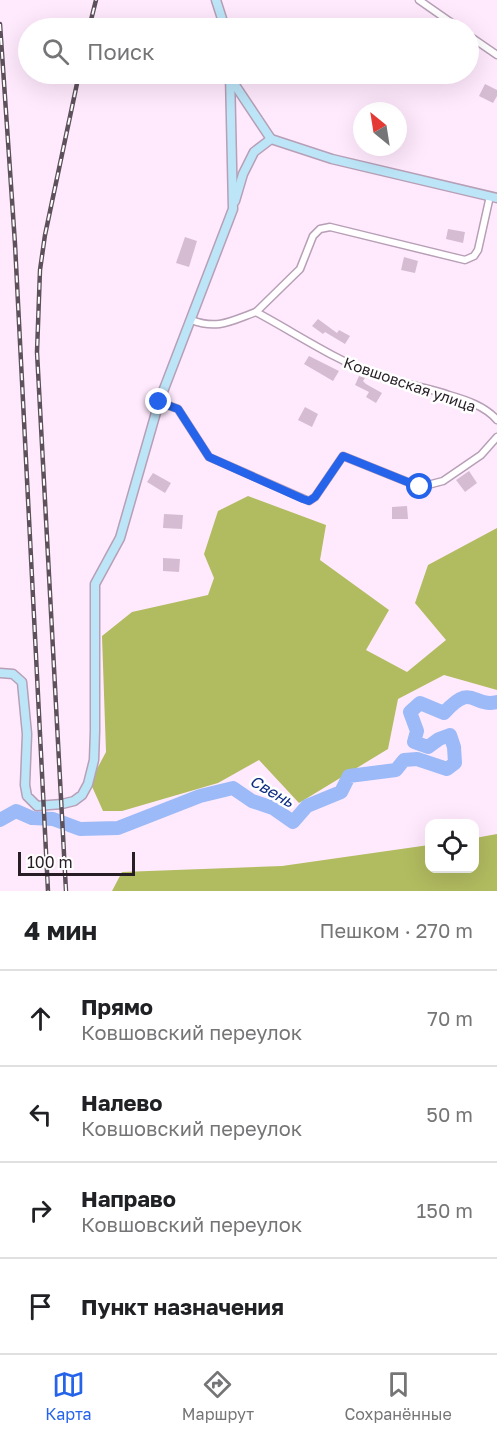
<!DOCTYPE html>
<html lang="ru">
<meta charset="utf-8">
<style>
:root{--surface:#fff;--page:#f6f6f6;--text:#202124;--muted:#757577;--line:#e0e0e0;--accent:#2563eb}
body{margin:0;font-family:"Golos Text",sans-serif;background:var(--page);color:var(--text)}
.controls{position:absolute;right:18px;bottom:18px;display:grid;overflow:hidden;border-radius:12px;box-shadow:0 6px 24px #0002}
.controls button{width:54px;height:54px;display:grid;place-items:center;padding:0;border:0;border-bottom:2px solid var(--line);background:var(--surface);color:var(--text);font:30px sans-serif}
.compass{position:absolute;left:353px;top:102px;width:54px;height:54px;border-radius:50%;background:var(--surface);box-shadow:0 6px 24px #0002;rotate:330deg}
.scale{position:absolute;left:18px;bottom:15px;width:117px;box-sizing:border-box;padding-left:6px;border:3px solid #261d25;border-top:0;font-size:16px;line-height:21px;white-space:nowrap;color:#261d25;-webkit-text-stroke:4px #fff;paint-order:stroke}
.stop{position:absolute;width:18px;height:18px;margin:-14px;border:4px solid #2563eb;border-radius:50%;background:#fff}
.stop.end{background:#2563eb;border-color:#fff;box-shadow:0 2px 6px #0008}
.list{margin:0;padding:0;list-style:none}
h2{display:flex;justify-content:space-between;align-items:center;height:78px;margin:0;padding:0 24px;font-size:26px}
h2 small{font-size:20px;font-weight:400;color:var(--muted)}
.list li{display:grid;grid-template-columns:39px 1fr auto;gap:18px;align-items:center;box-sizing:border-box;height:96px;padding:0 24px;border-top:2px solid var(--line)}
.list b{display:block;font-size:22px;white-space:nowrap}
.list p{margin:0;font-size:20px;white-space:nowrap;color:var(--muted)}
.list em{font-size:20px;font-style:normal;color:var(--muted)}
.icon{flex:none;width:33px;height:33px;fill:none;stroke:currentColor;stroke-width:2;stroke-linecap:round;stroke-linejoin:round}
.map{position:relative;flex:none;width:497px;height:891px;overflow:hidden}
.search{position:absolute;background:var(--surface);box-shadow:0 6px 24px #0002;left:18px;right:18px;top:18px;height:66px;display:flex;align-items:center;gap:15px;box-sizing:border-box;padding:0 21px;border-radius:33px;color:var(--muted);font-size:22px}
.sheet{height:462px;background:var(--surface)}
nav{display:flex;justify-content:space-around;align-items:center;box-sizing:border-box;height:84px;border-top:2px solid var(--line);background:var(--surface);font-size:16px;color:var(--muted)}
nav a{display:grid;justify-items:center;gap:3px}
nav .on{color:var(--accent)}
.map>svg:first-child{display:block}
</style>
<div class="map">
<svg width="497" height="891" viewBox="0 0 497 891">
<rect width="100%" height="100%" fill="#ffeafd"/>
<!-- forest -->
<g fill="#b1bb5f">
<path d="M 248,496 L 326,525 L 320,560 L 389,610 L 366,650 L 407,672 L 446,640 L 415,603 L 428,565 L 497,528 L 497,690 L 444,675 L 398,699 L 388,749 L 299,803 L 259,760 L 218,783 L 122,811 L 103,811 L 90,782 L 106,752 L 102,636 L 132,612 L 208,595 L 214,578 L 204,554 L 218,511 Z"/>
<path d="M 497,834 L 497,891 L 112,891 L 122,872 L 282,866 L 429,845 L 430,868 L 474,868 L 475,838 Z"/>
</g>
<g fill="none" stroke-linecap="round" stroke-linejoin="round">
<!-- river -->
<path stroke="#9cbaf7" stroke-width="14" d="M 0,820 L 16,811 L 32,818 L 53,819 L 80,829 L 118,828 L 200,796 L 233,788 L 252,801 L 273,808 L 293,822 L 307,806 L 341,792 L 349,776 L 396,770 L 404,760 L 417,759 L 447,769 L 455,763 L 454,747 L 450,735 L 439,739 L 428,747 L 414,742 L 417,731 L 410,712 L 420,703 L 444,713 C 473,681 472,708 497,702"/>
</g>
<!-- building -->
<g fill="#d5bcd3">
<path d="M 485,84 L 497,90 L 497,96 L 493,103 L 479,96 Z"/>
<path d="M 448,229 L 465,232 L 463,243 L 446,239 Z"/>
<path d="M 185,237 L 197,241 L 189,267 L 176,263 Z"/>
<path d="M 404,257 L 418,261 L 415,273 L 401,270 Z"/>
<path d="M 318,319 L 337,333 L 339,330 L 350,336 L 345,344 L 325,332 L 323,334 L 312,326 Z"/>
<path d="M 309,356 L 339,371 L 333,381 L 304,364 Z"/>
<path d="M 359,376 L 365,378 L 363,381 L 366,384 L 382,393 L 376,403 L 366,397 L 369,392 L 355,385 Z"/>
<path d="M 305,407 L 318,414 L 312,427 L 298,420 Z"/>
<path d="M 469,471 L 477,483 L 465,492 L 456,480 Z"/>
<path d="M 153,473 L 171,483 L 165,493 L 147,482 Z"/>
<path d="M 407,506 L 408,519 L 392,519 L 392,507 Z"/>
<path d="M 164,514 L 183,515 L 182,529 L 163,528 Z"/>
<path d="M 163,558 L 180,559 L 179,572 L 163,571 Z"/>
</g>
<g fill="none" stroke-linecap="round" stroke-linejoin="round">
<!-- street casing -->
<g stroke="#b79fb6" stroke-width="9">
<g id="street">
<path d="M 419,0 L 459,28"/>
<path d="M 468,35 L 497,55"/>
<path d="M 256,312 L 300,269 L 313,236 L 320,229 L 330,227 L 465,260 L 474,256 L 478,250 L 490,196"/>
<path d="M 191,320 C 218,330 231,321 256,312 C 297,334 335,360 378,376 C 401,384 426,387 449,395 C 466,400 485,406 497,420"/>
<path d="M 159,402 L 178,409 L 209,457 L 309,501 L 315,497 L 343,456 L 420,487 L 443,481 L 481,455 L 497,437"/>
</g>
</g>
<!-- secondary casing -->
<g stroke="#b79fb6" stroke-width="11">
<g id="secondary">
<path d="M 216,0 L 225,28"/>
<path d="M 231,79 L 271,139"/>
<path d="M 271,139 L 332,159 L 497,198"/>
<path d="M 235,201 L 243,174 L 254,152 L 271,139"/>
<path d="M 0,673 L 13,674 L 22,682 L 27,734 L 25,785 L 27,796 L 37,806 L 62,804 L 74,801 L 82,795 L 88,784 L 94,760 L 95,731 L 95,584 L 120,538 L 159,402 L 233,209 L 230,74"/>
</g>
</g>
<!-- street -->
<use href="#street" stroke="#fff" stroke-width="6"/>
<!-- secondary -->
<use href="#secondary" stroke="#bce5f8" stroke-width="8"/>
<!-- rail casing -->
<g stroke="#5d515b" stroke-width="4.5">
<g id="rail">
<path d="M 0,24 L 15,244 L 48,891"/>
<path d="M 89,28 L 96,0"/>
<path d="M 66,891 L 37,352 L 40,270 L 45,235 L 79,74"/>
</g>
</g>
<!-- rail -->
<use href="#rail" stroke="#fff" stroke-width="2" stroke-dasharray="7" stroke-linecap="butt"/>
</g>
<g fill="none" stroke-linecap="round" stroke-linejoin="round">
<!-- route -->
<path stroke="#2563eb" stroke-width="8" d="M 159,402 L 178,409 L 209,457 L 303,499 L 309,501 L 315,497 L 343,456 L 420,487"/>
</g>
<g text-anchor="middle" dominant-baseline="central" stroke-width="5" stroke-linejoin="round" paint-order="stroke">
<!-- street labels -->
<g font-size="15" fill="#261d25" stroke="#fff">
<text transform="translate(410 384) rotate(19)">Ковшовская улица</text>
</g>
<!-- water labels -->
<g font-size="16" font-style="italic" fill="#0f2e83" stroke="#fff">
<text transform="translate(272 791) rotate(30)">Свень</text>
</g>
</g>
</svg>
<div class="controls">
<button><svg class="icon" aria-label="locate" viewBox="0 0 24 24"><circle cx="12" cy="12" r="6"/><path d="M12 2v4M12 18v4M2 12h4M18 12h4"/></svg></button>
</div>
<svg class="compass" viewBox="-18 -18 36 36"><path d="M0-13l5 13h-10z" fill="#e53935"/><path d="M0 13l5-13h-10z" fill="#757577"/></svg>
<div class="scale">100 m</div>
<div class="stop" style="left:420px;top:487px"></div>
<div class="stop end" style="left:159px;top:402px"></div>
<div class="search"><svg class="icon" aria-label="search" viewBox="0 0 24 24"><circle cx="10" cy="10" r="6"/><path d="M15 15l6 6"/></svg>Поиск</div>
</div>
<section class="sheet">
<h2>4 мин<small>Пешком · 270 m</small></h2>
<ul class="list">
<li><svg class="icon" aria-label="ahead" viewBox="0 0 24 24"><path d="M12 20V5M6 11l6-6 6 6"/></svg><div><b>Прямо</b><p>Ковшовский переулок</p></div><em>70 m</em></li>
<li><svg class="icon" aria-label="left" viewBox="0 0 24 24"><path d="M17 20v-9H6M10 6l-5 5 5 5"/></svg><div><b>Налево</b><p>Ковшовский переулок</p></div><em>50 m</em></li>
<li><svg class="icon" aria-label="right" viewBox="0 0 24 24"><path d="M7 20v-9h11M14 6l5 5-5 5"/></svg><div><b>Направо</b><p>Ковшовский переулок</p></div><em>150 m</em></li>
<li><svg class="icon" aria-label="arrive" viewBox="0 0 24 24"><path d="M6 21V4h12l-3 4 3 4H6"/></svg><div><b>Пункт назначения</b></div></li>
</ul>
</section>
<nav>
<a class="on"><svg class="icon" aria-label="map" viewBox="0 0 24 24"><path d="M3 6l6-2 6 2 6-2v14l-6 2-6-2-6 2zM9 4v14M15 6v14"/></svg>Карта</a>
<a><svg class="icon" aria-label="directions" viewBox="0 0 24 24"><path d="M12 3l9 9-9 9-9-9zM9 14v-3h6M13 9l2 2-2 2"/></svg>Маршрут</a>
<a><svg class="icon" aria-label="saved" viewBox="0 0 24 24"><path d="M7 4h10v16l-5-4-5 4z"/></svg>Сохранённые</a>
</nav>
